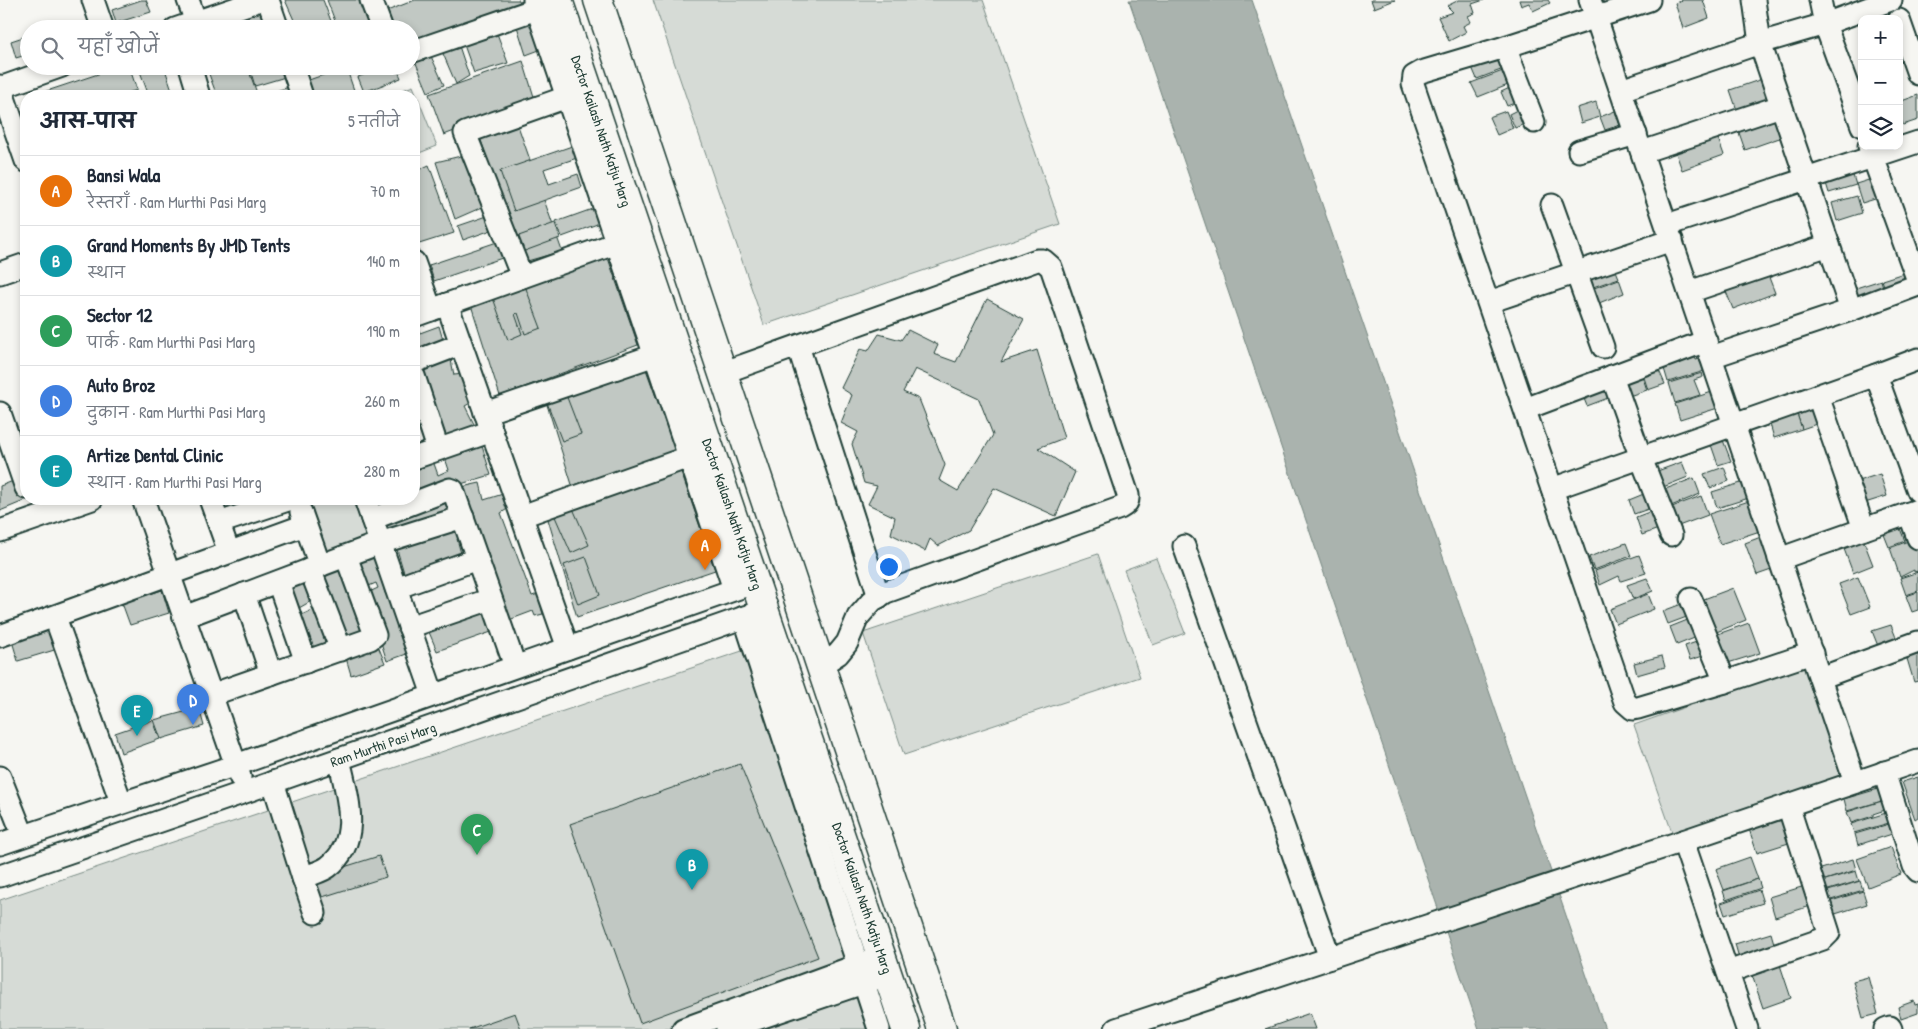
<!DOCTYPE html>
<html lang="hi">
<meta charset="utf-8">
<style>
:root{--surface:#fff;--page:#f6f6f7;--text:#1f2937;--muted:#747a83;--line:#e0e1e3;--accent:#0f766e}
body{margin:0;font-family:"Patrick Hand","Playpen Sans Deva",sans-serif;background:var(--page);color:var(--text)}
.controls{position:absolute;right:15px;top:15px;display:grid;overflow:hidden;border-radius:10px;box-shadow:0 2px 8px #0003}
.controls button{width:45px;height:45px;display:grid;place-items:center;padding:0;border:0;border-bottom:1px solid var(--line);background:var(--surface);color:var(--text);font:25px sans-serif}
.you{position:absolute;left:888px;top:566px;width:18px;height:18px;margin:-12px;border:4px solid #fff;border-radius:50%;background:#1a73e8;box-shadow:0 0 0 8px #1a73e833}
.badge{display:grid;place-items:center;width:32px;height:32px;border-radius:50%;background:var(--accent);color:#fff;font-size:16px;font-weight:700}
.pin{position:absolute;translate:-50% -41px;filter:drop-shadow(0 1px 2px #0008)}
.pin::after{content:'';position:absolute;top:26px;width:18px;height:15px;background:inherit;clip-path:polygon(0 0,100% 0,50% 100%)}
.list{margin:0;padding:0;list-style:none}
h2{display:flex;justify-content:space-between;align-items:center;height:65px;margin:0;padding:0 20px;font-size:21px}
h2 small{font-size:16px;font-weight:400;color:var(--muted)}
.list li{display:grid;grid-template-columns:32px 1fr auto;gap:15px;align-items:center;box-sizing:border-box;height:70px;padding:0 20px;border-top:1px solid var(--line)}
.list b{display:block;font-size:19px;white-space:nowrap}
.list p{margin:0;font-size:16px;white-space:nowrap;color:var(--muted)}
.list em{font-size:16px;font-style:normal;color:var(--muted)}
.icon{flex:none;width:28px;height:28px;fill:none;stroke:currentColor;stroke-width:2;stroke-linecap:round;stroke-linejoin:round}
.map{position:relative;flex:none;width:1918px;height:1029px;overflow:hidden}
.search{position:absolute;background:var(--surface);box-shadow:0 2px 8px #0003;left:20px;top:20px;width:400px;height:55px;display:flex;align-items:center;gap:12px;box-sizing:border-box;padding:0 18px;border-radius:28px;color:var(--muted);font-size:19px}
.panel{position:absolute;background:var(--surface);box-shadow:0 2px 8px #0003;left:20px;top:90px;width:400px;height:415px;border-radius:20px}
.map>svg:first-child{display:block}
</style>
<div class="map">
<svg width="1918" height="1029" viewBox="0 0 1918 1029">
<rect width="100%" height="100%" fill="#f6f6f2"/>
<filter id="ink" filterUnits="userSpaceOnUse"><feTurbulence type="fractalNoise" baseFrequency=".02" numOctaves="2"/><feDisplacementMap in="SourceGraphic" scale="10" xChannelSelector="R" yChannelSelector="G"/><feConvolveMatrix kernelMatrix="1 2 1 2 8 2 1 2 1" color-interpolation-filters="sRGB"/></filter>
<g filter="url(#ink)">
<!-- green -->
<g fill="#d6dbd6" stroke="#7a8c85">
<path d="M 653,0 L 983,0 L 1060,224 L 764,325 Z"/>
<path d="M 413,86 L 437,146 L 414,155 L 414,96 L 386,96 Z"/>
<path d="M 305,499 L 358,499 L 375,543 L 324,562 L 301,500 Z"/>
<path d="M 1098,554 L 1140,677 L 904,755 L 863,633 Z"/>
<path d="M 1156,558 L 1185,633 L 1153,645 L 1124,570 Z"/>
<path d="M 748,649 L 879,1029 L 0,1029 L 0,900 Z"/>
<path d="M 1805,665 L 1844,776 L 1673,835 L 1634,725 Z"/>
</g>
<!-- water -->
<path fill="#aab3ae" stroke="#72847d" d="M 1129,0 L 1252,0 L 1605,1029 L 1479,1029 Z"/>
<!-- building -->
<g fill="#c1c8c3" stroke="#1f3d34" fill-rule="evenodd">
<path d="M 141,0 L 146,0 L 151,12 L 116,23 L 112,10 Z"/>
<path d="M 285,0 L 323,0 L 331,21 L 310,29 L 298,29 Z"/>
<path d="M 327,0 L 366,0 L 375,24 L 361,29 L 338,29 Z"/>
<path d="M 415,0 L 519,0 L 521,5 L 411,45 L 411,29 L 394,29 L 387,11 Z"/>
<path d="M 1371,0 L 1395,0 L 1374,8 Z"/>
<path d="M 1459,0 L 1484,0 L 1472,4 L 1475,13 L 1468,16 L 1471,22 L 1463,26 L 1466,32 L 1449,41 L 1438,17 L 1453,12 L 1447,6 Z"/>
<path d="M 1519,0 L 1548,0 L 1550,3 L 1533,11 L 1529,3 L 1521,6 Z"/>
<path d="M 1683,0 L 1703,0 L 1709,18 L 1683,28 L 1675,3 Z"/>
<path d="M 266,5 L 275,29 L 237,29 L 233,18 Z"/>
<path d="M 531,14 L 542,49 L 526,55 L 515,20 Z"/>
<path d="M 229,20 L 232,29 L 205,29 Z"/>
<path d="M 495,28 L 508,63 L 474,73 L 463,42 Z"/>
<path d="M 29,35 L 29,54 L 16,58 L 11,41 Z"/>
<path d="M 458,43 L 469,76 L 456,84 L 441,49 Z"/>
<path d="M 430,54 L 444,85 L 428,92 L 413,56 Z"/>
<path d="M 1501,54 L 1506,68 L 1477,79 L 1471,65 Z"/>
<path d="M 523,61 L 535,100 L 444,135 L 429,94 Z"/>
<path d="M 122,66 L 129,66 L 137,90 L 118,96 L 42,96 L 41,93 Z"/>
<path d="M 138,66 L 164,66 L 174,96 L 149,96 Z"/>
<path d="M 206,66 L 247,66 L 257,93 L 248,96 L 217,96 Z"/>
<path d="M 249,66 L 288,66 L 292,75 L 255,86 Z"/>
<path d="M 349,66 L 374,66 L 352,75 Z"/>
<path d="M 386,66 L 396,66 L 401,78 L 364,92 L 358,77 Z"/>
<path d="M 346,67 L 356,96 L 311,96 L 306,81 Z"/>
<path d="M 1508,69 L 1513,83 L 1478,97 L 1471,83 Z"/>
<path d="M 1768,77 L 1776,99 L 1738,113 L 1730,90 Z"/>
<path d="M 296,85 L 300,96 L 259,96 Z"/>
<path d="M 1516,85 L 1522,100 L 1507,106 L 1501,92 Z"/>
<path d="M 1918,95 L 1918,120 L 1903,125 L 1899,113 L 1899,102 Z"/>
<path d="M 1596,102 L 1600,117 L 1581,123 L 1577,108 Z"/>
<path d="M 1523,107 L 1529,122 L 1515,128 L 1509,114 Z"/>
<path d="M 1779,109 L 1788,135 L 1745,150 L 1736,124 Z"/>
<path d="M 1506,111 L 1513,128 L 1497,135 L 1489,117 Z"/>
<path d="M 1615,111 L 1620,125 L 1605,130 L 1600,117 Z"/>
<path d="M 516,120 L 562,251 L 524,262 L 479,135 Z"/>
<path d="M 1715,130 L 1724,155 L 1682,170 L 1673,145 Z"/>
<path d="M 572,146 L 577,158 L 544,169 L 549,184 L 578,174 L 582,187 L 514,211 L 500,171 Z"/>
<path d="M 469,154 L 487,205 L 455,219 L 436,162 Z"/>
<path d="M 429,165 L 454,233 L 416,245 L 414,239 L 414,172 Z"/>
<path d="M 1852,172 L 1856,185 L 1829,193 L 1825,180 Z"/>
<path d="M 1878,177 L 1885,196 L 1862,203 L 1856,184 Z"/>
<path d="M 1857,196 L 1862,213 L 1837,221 L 1832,203 Z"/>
<path d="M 595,208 L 600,223 L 562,237 L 556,222 Z"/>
<path d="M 496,213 L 500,227 L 463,240 L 458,226 Z"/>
<path d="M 555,223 L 560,238 L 522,252 L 516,237 Z"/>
<path d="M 506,239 L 511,255 L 434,281 L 429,265 Z"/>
<path d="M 608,258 L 638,345 L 500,396 L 471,305 Z"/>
<path d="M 1613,263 L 1619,278 L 1593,287 L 1588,272 Z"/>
<path d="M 1765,267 L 1775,293 L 1733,309 L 1723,284 Z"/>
<path d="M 1907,272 L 1912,287 L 1887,294 L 1882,280 Z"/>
<path d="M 1619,279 L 1624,293 L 1599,303 L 1594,288 Z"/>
<path d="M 1881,280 L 1885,294 L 1860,302 L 1856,288 Z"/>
<path d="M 525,286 L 541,328 L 525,334 L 518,313 L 515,314 L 522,334 L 508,340 L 493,298 Z"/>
<path d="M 987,299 L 1024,319 L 1001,362 L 1037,350 L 1064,438 L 1038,448 L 1075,472 L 1056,516 L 994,488 L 969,530 L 938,546 L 930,539 L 925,551 L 891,534 L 895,517 L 868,504 L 877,486 L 864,483 L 852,444 L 858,432 L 841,423 L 852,395 L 841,388 L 860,349 L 868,351 L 879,334 L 901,340 L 908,330 L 938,345 L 934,354 L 956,362 ZM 915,369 L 979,399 L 993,435 L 958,491 L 939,480 L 945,465 L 919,399 L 903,392 Z"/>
<path d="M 417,326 L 420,333 L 439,326 L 445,347 L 414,359 L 414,327 Z"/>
<path d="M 450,355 L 454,375 L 464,374 L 474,401 L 465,406 L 476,428 L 447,438 L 420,366 Z"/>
<path d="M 1695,356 L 1696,360 L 1703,358 L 1708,370 L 1668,382 L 1663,365 Z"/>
<path d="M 644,364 L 679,460 L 574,491 L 544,395 Z"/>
<path d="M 1657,366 L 1665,384 L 1648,390 L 1642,371 Z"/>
<path d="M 1641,372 L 1647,390 L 1629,396 L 1623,378 Z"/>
<path d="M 1702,373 L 1703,377 L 1694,380 L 1700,395 L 1675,403 L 1669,383 Z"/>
<path d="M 1610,382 L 1616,395 L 1587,406 L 1582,394 Z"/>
<path d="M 563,387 L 581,434 L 562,441 L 544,395 Z"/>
<path d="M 1715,391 L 1721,407 L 1680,420 L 1675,404 Z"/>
<path d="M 1818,400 L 1825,421 L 1802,429 L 1795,408 Z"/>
<path d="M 1795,408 L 1802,429 L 1774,438 L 1768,417 Z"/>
<path d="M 1721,435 L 1731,461 L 1718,465 L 1709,439 Z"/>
<path d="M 481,443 L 491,475 L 414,498 L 414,464 L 432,458 L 438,475 L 449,470 L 444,455 Z"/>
<path d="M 1682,462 L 1688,477 L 1658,489 L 1652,473 Z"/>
<path d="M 1724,467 L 1729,481 L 1710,488 L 1704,474 Z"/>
<path d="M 680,469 L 715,570 L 577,617 L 547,516 Z"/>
<path d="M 1880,474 L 1887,496 L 1865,503 L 1858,481 Z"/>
<path d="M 1694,478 L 1700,494 L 1664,509 L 1658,492 Z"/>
<path d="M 16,480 L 24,501 L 0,511 L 0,486 Z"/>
<path d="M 1744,482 L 1749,498 L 1717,508 L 1712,492 Z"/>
<path d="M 480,483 L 484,500 L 506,493 L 509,508 L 501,513 L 532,596 L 538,594 L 543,614 L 535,616 L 533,611 L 509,620 L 462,487 Z"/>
<path d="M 452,490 L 461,515 L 380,541 L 373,520 Z"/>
<path d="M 1651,491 L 1657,506 L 1634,514 L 1629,500 Z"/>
<path d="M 1701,496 L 1708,515 L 1673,528 L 1664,510 Z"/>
<path d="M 1749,501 L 1760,531 L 1720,544 L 1709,514 Z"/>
<path d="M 571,504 L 589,545 L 571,553 L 553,512 Z"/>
<path d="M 1657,509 L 1664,527 L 1642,535 L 1636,517 Z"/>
<path d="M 1897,521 L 1905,541 L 1889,547 L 1881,527 Z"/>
<path d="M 459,522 L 465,536 L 457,539 L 462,557 L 405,576 L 395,543 Z"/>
<path d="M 1861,534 L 1873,565 L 1853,573 L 1841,541 Z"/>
<path d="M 1766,535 L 1777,568 L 1757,575 L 1745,543 Z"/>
<path d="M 1908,541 L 1909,544 L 1918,541 L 1918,571 L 1914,572 L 1914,570 L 1900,577 L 1890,548 Z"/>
<path d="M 1626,543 L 1631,556 L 1594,570 L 1589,557 Z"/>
<path d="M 380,550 L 415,651 L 387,661 L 365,594 L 378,588 L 376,583 L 364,588 L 353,557 Z"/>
<path d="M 1639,555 L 1646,573 L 1621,581 L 1619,576 L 1600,585 L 1595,571 Z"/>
<path d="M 586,557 L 600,595 L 578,604 L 564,565 Z"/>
<path d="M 337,563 L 343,581 L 352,579 L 371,633 L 345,641 L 319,569 Z"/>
<path d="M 1918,572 L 1918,591 L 1906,595 L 1900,578 Z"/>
<path d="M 303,577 L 313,600 L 299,608 L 288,581 Z"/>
<path d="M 1858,577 L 1870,607 L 1851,614 L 1839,584 Z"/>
<path d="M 1647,578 L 1653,591 L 1633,599 L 1627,585 Z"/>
<path d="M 1733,588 L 1746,620 L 1709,635 L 1696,602 Z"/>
<path d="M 162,590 L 169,613 L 130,625 L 122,603 Z"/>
<path d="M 1918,592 L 1918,610 L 1912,612 L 1906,596 Z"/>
<path d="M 1648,594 L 1654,609 L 1616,624 L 1610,609 Z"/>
<path d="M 1687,602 L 1692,615 L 1668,624 L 1663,611 Z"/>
<path d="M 490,603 L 497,630 L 437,651 L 426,625 Z"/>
<path d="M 319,607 L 335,643 L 308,653 L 295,618 Z"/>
<path d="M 1695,617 L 1702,635 L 1677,645 L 1670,627 Z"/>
<path d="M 1749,623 L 1760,653 L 1728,663 L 1718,634 Z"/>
<path d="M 1891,625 L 1897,640 L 1878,646 L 1872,631 Z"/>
<path d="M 54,628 L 61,648 L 18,661 L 12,641 Z"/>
<path d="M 1705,639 L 1710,654 L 1690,660 L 1685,646 Z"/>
<path d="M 376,641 L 385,663 L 351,675 L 344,651 Z"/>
<path d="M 1918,648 L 1918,681 L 1914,682 L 1905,652 Z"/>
<path d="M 1662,656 L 1665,667 L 1637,675 L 1634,663 Z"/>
<path d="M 199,708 L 204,726 L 161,739 L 154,720 Z"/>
<path d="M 153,720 L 160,739 L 121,753 L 115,733 Z"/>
<path d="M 740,764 L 818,957 L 640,1023 L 570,824 Z"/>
<path d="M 1918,777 L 1918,817 L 1915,819 L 1902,782 Z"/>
<path d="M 1878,789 L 1882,801 L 1847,811 L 1844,799 Z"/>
<path d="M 1882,801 L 1885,810 L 1873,814 L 1873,816 L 1851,823 L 1847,812 Z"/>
<path d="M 1886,813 L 1889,823 L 1854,833 L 1851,824 Z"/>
<path d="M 1788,818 L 1795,841 L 1757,853 L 1749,829 Z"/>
<path d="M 1889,824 L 1892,834 L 1858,845 L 1855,834 Z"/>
<path d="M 1891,847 L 1901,874 L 1868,887 L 1857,859 Z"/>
<path d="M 379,856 L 386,877 L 316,899 L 309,878 Z"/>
<path d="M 1750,857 L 1758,879 L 1724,890 L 1716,869 Z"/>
<path d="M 1853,859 L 1856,870 L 1822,881 L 1818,870 Z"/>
<path d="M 1856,871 L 1859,881 L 1825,891 L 1822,881 Z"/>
<path d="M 1758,879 L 1761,888 L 1726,900 L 1723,891 Z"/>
<path d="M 1860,881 L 1863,890 L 1828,901 L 1825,892 Z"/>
<path d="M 1808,885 L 1814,905 L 1775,917 L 1769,897 Z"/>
<path d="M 1759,890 L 1763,903 L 1725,915 L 1721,903 Z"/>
<path d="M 1863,891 L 1867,904 L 1832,915 L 1828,902 Z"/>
<path d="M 1771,933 L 1775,947 L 1739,958 L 1735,944 Z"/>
<path d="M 1778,959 L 1791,998 L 1763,1008 L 1750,969 Z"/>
<path d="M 1868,977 L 1878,1014 L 1863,1018 L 1853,981 Z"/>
<path d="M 1914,1001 L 1915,1005 L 1918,1004 L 1918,1013 L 1901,1019 L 1898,1007 Z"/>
<path d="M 515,1013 L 521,1029 L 469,1029 Z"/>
<path d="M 1310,1013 L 1316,1029 L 1265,1029 Z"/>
</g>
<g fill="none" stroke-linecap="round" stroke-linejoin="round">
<!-- minor casing -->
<g stroke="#1f3d34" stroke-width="25">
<g id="minor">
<path d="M 93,0 L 103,29"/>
<path d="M 188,0 L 196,22"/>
<path d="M 268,0 L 278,29"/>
<path d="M 371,0 L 382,29"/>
<path d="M 534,0 L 734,589"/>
<path d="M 1590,0 L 1855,782"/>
<path d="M 1649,0 L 1505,47 L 1421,72 L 1414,76 L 1413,84 L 1625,702 L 1633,709 L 1638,708 L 1725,682 L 1812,653"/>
<path d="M 1754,0 L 1760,43 L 1825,24 L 1820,0"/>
<path d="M 1899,20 L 1918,74"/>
<path d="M 175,29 L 260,0"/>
<path d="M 1505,47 L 1534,122"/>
<path d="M 411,52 L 551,4"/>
<path d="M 190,66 L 199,96"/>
<path d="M 292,66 L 302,96"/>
<path d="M 0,86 L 26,161"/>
<path d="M 0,88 L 62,66"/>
<path d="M 1621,90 L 1760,43 L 1851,310 L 1711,357"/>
<path d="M 1862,126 L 1825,24 L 1891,0"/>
<path d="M 1869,146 L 1918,281"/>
<path d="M 1579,151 L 1636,134"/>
<path d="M 1642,152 L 1781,106"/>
<path d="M 1552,205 L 1603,347"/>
<path d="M 1667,225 L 1918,142"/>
<path d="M 414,262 L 431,310"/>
<path d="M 0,273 L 26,264"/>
<path d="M 522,277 L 465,133 L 581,92"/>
<path d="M 1689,292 L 1829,245"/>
<path d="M 1489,302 L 1672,240"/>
<path d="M 447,304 L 568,648"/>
<path d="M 1851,310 L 1918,285"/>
<path d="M 414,316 L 628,239"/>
<path d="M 798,346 L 879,597"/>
<path d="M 414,362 L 461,344"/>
<path d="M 722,373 L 1037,260 L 1043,260 L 1051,267 L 1128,495 C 1129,502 1126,505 1120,508 L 886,592 L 872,601 L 858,617 L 847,643 L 838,654 L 820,666"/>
<path d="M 1876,375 L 1918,359"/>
<path d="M 414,376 L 438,449"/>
<path d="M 1612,376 L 1641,458 L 1671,535"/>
<path d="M 1818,396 L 1864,529"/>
<path d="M 1525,409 L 1706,341"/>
<path d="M 0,413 L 26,488"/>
<path d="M 485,413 L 667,351"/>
<path d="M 414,458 L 492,431"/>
<path d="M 1552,489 L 1876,375 L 1918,491"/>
<path d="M 143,499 L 240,777"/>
<path d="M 210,499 L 229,552"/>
<path d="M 365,499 L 433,695"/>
<path d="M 301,512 L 320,566"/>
<path d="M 1909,513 L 1918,538"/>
<path d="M 522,516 L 703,452"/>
<path d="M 372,519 L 450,489 L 453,490 L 515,666"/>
<path d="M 219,523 L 291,499"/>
<path d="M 0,531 L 92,499"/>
<path d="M 1184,546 L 1330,958"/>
<path d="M 1779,559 L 1918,510"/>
<path d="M 310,569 L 341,650"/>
<path d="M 278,582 L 306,662"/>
<path d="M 396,588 L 477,559"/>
<path d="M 244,594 L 271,674"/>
<path d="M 1691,599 L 1725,682"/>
<path d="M 55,617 L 121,802"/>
<path d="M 184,617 L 380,543 L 463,517"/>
<path d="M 744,617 L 879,1029"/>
<path d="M 409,627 L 491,599"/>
<path d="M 0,636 L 305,525"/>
<path d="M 1820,678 L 1918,642"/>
<path d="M 211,695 L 370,639 L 375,635 L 346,556"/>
<path d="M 1884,772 L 1914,866 L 1918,871"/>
<path d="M 0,777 L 23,835"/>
<path d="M 273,782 L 303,878 C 311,874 321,872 328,867 C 363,841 347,795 339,759"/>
<path d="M 1683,841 L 1747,1029"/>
<path d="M 0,844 L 236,765 L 756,582"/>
<path d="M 0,876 L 245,792 L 765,610"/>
<path d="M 303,878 L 315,913"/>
<path d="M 1728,972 L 1823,939 L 1829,933 L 1788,805"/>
<path d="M 683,1029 L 869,961"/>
<path d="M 727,1029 L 875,979"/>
<path d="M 1116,1029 L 1683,841 L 1918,761"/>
<path d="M 1885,1029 L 1890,1027 L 1891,1029"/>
</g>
</g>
<!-- major casing -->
<g stroke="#1f3d34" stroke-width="31">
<g id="major">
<path d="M 558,0 L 906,1029"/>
<path d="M 598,0 L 942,1029"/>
</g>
</g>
<!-- minor -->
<use href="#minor" stroke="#f6f6f2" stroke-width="21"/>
<!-- major -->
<use href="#major" stroke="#f6f6f2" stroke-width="28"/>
</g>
</g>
<g text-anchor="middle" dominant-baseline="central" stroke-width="5" stroke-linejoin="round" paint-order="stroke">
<!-- street labels -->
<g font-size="14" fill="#1f3d34" stroke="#f6f6f2">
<text transform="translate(602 131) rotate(71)">Doctor Kailash Nath Katju Marg</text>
<text transform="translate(733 514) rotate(71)">Doctor Kailash Nath Katju Marg</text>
<text transform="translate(383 744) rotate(-19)">Ram Murthi Pasi Marg</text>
<text transform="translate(863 898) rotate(71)">Doctor Kailash Nath Katju Marg</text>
</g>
</g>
</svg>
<div class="controls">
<button>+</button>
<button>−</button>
<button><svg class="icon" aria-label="layers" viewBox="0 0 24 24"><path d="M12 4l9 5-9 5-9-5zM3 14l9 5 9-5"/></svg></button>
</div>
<div class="you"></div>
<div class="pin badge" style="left:705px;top:570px;background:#e8710a">A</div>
<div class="pin badge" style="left:692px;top:890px;background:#0f9aa8">B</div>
<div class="pin badge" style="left:477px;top:855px;background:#2e9e5b">C</div>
<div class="pin badge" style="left:193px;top:725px;background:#3f7fe0">D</div>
<div class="pin badge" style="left:137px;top:736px;background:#0f9aa8">E</div>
<div class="search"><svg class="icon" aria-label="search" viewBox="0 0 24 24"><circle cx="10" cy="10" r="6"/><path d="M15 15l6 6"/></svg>यहाँ खोजें</div>
<section class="panel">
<h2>आस-पास<small>5 नतीजे</small></h2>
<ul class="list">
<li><span class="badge" style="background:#e8710a">A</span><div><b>Bansi Wala</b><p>रेस्तराँ · Ram Murthi Pasi Marg</p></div><em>70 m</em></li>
<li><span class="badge" style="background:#0f9aa8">B</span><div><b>Grand Moments By JMD Tents</b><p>स्थान</p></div><em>140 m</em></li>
<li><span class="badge" style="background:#2e9e5b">C</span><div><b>Sector 12</b><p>पार्क · Ram Murthi Pasi Marg</p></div><em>190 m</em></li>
<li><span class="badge" style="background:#3f7fe0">D</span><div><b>Auto Broz</b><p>दुकान · Ram Murthi Pasi Marg</p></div><em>260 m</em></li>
<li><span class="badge" style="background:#0f9aa8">E</span><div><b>Artize Dental Clinic</b><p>स्थान · Ram Murthi Pasi Marg</p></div><em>280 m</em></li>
</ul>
</section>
</div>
